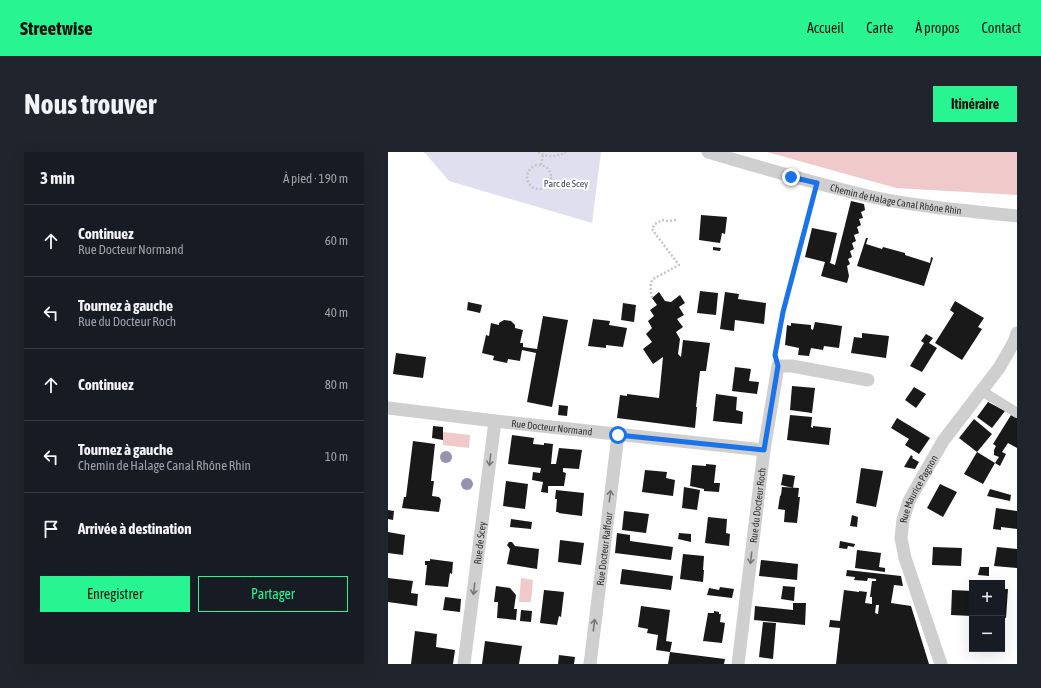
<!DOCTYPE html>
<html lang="fr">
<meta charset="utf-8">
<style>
:root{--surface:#171b24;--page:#20242c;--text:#f1f3f6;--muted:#9ea1a6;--line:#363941;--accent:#28f591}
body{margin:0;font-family:"Asap Condensed",sans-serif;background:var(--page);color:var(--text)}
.controls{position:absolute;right:12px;bottom:12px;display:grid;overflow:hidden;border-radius:0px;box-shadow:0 4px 16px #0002}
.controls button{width:36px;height:36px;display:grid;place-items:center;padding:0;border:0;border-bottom:1px solid var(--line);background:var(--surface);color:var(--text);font:20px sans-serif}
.stop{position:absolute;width:12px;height:12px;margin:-9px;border:3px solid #1a73e8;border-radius:50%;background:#fff}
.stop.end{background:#1a73e8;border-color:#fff;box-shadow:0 1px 4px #0008}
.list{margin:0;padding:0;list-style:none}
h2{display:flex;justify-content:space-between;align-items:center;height:52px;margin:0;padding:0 16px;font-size:17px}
h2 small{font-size:13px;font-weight:400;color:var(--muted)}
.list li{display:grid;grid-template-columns:26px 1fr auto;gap:12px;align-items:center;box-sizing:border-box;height:72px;padding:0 16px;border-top:1px solid var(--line)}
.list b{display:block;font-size:15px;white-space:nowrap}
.list p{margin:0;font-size:13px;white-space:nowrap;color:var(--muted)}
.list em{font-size:13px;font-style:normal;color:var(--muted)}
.actions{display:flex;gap:8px;padding:12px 16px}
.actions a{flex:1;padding:9px 0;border:1px solid var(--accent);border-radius:0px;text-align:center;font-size:14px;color:var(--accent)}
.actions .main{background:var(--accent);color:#111}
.icon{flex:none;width:22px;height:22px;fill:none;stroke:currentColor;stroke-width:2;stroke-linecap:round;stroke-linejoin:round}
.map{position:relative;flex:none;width:629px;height:512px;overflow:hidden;border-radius:0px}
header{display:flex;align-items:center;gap:24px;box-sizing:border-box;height:56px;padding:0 20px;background:var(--accent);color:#111}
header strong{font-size:19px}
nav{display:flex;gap:22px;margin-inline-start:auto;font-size:14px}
.intro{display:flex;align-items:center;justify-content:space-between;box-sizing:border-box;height:96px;padding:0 24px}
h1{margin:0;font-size:28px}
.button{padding:10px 18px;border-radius:0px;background:var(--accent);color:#111;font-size:14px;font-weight:700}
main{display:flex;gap:24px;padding:0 24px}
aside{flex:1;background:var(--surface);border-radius:0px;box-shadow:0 4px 16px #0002}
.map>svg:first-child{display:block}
</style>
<header>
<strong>Streetwise</strong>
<nav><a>Accueil</a><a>Carte</a><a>À propos</a><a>Contact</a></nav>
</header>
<div class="intro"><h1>Nous trouver</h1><a class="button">Itinéraire</a></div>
<main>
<aside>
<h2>3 min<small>À pied · 190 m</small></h2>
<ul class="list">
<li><svg class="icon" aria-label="ahead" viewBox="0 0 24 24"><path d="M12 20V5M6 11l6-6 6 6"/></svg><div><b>Continuez</b><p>Rue Docteur Normand</p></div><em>60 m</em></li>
<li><svg class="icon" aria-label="left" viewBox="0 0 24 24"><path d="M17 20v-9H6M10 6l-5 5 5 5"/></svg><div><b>Tournez à gauche</b><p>Rue du Docteur Roch</p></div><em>40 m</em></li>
<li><svg class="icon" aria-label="ahead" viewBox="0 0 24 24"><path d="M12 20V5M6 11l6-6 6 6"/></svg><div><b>Continuez</b></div><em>80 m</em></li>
<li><svg class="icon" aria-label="left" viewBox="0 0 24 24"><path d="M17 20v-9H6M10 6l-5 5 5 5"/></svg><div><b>Tournez à gauche</b><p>Chemin de Halage Canal Rhône Rhin</p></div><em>10 m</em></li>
<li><svg class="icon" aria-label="arrive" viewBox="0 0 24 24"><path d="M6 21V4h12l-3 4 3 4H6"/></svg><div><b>Arrivée à destination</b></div></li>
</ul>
<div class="actions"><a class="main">Enregistrer</a><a>Partager</a></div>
</aside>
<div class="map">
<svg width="629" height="512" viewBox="0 0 629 512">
<rect width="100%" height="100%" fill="#fff"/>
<!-- green -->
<path fill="#e0dfef" d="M 35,0 L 213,0 L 204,71 L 61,29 L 38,2 Z"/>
<!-- water -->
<g fill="#f0cacb">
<path d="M 379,0 L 629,0 L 629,43 L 508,36 Z"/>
<path d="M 55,280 L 82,283 L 81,296 L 55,293 Z"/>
<path d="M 133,426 L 145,428 L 143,450 L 131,450 Z"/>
</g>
<!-- building -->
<g fill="#191919" fill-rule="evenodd">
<path d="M 463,49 L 476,52 L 477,58 L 473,60 L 475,66 L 471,67 L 473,73 L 469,75 L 471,81 L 466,83 L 468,89 L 464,91 L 466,97 L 462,99 L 464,105 L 460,107 L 462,112 L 459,114 L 461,124 L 459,131 L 433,124 L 437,110 L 417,105 L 424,76 L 449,81 L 442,111 L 447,113 Z"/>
<path d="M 313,63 L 339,65 L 337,82 L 334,81 L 332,91 L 311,88 Z"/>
<path d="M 478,86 L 480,86 L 478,92 L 494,97 L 495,95 L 517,101 L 517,103 L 542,111 L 543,105 L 545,106 L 536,134 L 469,114 Z"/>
<path d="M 325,95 L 333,96 L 332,99 L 325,98 Z"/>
<path d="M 312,139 L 330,141 L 328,163 L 309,161 Z"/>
<path d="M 271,140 L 277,149 L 283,150 L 292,143 L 297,151 L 291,155 L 296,163 L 289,167 L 295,175 L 288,180 L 292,187 L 290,202 L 293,205 L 295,188 L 322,191 L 318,219 L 312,219 L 308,255 L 309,255 L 307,276 L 229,266 L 232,243 L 239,244 L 239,242 L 271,246 L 275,205 L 265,212 L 255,197 L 264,190 L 258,182 L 264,176 L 260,169 L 266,164 L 262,158 L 269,153 L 264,146 Z"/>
<path d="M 337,140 L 351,142 L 350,147 L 378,151 L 376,172 L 347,168 L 346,179 L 332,177 Z"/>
<path d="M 567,149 L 596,166 L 590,175 L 594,177 L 574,208 L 547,191 L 566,161 L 562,158 Z"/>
<path d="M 80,150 L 94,153 L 92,161 L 79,158 Z"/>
<path d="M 235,151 L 248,153 L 246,170 L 233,168 Z"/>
<path d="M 155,164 L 180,168 L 164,255 L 139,250 L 148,201 L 134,198 L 132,209 L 120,207 L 119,211 L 105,208 L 106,204 L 94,201 L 98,183 L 101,184 L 103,171 L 111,173 L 111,171 L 116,168 L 123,169 L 127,173 L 127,176 L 135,178 L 132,191 L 135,191 L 135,195 L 149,197 Z"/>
<path d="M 205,167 L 222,169 L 221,173 L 239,176 L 235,195 L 218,193 L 218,196 L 200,194 Z"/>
<path d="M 427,170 L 454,174 L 451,196 L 436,194 L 435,198 L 423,196 L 421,204 L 410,203 L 411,196 L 397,193 L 399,173 L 403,174 L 403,171 L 423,173 L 423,177 L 425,178 Z"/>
<path d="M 474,181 L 501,184 L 498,206 L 463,201 L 466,185 L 474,186 Z"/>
<path d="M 538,182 L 545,186 L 541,191 L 549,196 L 534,220 L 522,214 L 536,191 L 533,189 Z"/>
<path d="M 8,201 L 38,205 L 35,226 L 5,222 Z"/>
<path d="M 347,215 L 363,217 L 361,229 L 371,230 L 369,242 L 344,239 Z"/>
<path d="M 404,234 L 427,236 L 424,261 L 402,258 Z"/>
<path d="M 526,235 L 538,242 L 528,256 L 517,248 Z"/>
<path d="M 328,242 L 349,245 L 348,258 L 355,260 L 354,272 L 325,269 Z"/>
<path d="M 600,250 L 617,259 L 604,276 L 589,265 Z"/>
<path d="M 171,253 L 180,254 L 179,264 L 170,263 Z"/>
<path d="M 402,263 L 424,265 L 423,275 L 425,276 L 425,274 L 443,276 L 441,293 L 399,288 Z"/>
<path d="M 623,263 L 629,266 L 629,296 L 620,291 L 614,300 L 618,302 L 612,314 L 607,311 L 611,305 L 606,303 L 606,298 L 608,294 L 605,292 Z"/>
<path d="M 509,266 L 542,286 L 531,302 L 517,293 L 521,287 L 503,276 Z"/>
<path d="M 586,267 L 604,282 L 589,300 L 571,286 Z"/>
<path d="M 45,274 L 55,275 L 55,288 L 44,286 Z"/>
<path d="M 124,283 L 146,286 L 145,292 L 156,293 L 156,291 L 165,292 L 163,312 L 168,312 L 171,296 L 194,298 L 191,317 L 175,316 L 175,320 L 178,321 L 176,334 L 160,334 L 160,341 L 153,340 L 155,330 L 144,328 L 145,320 L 152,321 L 153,316 L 120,312 Z"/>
<path d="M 25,289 L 47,292 L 43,329 L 46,329 L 44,344 L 51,345 L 53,348 L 51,360 L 14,356 L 16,345 L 18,345 Z"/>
<path d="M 589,300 L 607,311 L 595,332 L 576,322 Z"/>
<path d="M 523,303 L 525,305 L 524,306 L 531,310 L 527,317 L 516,315 Z"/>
<path d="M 318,312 L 328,313 L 326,331 L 332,331 L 331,340 L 316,339 L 316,337 L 302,334 L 304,313 L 318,314 Z"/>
<path d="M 473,316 L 495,319 L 488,355 L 468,351 Z"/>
<path d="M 257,318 L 279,320 L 278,326 L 287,328 L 285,344 L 254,340 Z"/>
<path d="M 395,322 L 407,324 L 405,336 L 393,333 Z"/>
<path d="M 118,329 L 140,332 L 137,357 L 115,354 Z"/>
<path d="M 552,332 L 569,340 L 555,365 L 539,356 Z"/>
<path d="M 296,335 L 312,338 L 309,358 L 294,356 Z"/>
<path d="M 394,335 L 411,336 L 410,345 L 412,345 L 409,371 L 396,370 L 397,358 L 390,357 L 392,344 L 393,343 Z"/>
<path d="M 602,337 L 623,343 L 622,349 L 599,344 Z"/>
<path d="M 168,338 L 196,341 L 194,364 L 170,361 L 171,360 L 168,360 L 169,347 L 167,347 Z"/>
<path d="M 608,356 L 629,359 L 629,377 L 613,375 L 613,378 L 605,377 Z"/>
<path d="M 0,358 L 6,359 L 5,368 L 0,367 Z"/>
<path d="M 236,359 L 261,362 L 258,381 L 234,378 Z"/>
<path d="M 464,363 L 470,365 L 469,375 L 462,374 Z"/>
<path d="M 320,365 L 339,367 L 338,381 L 342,382 L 341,394 L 317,391 Z"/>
<path d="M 123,367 L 144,370 L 143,377 L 122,375 Z"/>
<path d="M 0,380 L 17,383 L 15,403 L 0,401 Z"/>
<path d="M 229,381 L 242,383 L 242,389 L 285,395 L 283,408 L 227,401 Z"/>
<path d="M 291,381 L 303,382 L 303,390 L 290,387 Z"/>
<path d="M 172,388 L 196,391 L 193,413 L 170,410 Z"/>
<path d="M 452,389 L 467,392 L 466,395 L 460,394 L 459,397 L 451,396 Z"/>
<path d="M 121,390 L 124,390 L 127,394 L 151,397 L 149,417 L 119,412 L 122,397 L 119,393 Z"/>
<path d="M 545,395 L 574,396 L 573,414 L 544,413 Z"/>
<path d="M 609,395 L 629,397 L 629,416 L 606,414 Z"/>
<path d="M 469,398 L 493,401 L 491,415 L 497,416 L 497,420 L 467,416 Z"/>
<path d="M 295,402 L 316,404 L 315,418 L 316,418 L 315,430 L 292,427 Z"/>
<path d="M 42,407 L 65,410 L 64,422 L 62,421 L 60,435 L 37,433 L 39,413 L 37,413 L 37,409 L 42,409 Z"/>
<path d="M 373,408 L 410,412 L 409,428 L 371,424 Z"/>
<path d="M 592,415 L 601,415 L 601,424 L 590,423 Z"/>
<path d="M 234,417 L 285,424 L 283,438 L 232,432 Z"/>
<path d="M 459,418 L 513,424 L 515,434 L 506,433 L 503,451 L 523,454 L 541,512 L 448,512 L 452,476 L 441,475 L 442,468 L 452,469 L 456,438 L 471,440 L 471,439 L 479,440 L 477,451 L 484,452 L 484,445 L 482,445 L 484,429 L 488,429 L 488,427 L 480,426 L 479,429 L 466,428 L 467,425 L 458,424 ZM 488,453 L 491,453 L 490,462 L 487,461 Z"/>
<path d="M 0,426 L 25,429 L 23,441 L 30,442 L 29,454 L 0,450 Z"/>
<path d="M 108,434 L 122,436 L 128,443 L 126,457 L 129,457 L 128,468 L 109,466 L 110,450 L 106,450 Z"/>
<path d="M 395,434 L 407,435 L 406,449 L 393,447 Z"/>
<path d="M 332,435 L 346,437 L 344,446 L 319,443 L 321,436 L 331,438 Z"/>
<path d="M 614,437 L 620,437 L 618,466 L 614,465 Z"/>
<path d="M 156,438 L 176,440 L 173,465 L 171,464 L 169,473 L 152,471 Z"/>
<path d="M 564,438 L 584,439 L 584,464 L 563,463 Z"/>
<path d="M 57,445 L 73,447 L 72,460 L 55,458 Z"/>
<path d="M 405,451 L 418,451 L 417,473 L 366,468 L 367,454 L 405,458 Z"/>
<path d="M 253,454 L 282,458 L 278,489 L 284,490 L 282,500 L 337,507 L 336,512 L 280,512 L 282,500 L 268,498 L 270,483 L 259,481 L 260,477 L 250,475 Z"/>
<path d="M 133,458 L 144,459 L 143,470 L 132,469 Z"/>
<path d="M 326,459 L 331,460 L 331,462 L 333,462 L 332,470 L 337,471 L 334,491 L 315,489 L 320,461 L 326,461 Z"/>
<path d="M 375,470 L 388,471 L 385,507 L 371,505 Z"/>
<path d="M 27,479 L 49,482 L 48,495 L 67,498 L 65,512 L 23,512 Z"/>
<path d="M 97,489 L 134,494 L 131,512 L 94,512 Z"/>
<path d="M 171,503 L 187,505 L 186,512 L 170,512 Z"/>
</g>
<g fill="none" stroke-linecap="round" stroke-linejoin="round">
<!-- path -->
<g stroke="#c6c6c6" stroke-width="2.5" stroke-dasharray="2 2" stroke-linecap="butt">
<path d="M 150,0 C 159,6 169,5 178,0"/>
<circle cx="151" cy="25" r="12"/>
<path d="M 153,13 L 155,3"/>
<path d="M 264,146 C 263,139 261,133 265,127 L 291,113 L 266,80 L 264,77 L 267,72 L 274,68 L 280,69 L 288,68"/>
<path d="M 388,200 L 395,160 L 425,45"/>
</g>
<!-- pedestrian -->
<path stroke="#cfcfcf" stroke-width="10" d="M 594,239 L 629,261"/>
<!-- minor -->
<g stroke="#cfcfcf" stroke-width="13">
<path id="s1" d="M 320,0 C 374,16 429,32 484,45 C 532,55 581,59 629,64"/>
<path id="s2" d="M 0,256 L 107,269 L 376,298"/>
<path id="s3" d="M 76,512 L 107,269"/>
<path id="s4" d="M 202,512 L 230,283"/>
<path id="s5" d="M 350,512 L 376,298 L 390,214 L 404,214 L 480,228"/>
<path id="s6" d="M 553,512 L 517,406 L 513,386 L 515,368 L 521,349 L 527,338 L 555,289 L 611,216 L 626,190 L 629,181"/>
</g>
</g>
<!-- trees -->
<g fill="#9693b1">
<circle cx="58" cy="305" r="6"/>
<circle cx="79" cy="332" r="6"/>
</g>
<!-- one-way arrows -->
<defs><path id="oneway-shaft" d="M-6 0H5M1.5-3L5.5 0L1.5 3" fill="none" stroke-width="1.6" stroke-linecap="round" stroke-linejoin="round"/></defs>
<g stroke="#797979">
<use href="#oneway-shaft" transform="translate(102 308) rotate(97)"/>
<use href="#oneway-shaft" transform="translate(222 344) rotate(-83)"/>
<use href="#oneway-shaft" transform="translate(363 406) rotate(97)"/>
<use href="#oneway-shaft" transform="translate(86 437) rotate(97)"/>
<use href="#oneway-shaft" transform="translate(206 473) rotate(-83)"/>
</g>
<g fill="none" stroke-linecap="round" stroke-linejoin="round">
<!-- route -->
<path stroke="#1a73e8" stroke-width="5" d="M 230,283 L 376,298 L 390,214 L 387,203 L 395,160 L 429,31 L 403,25"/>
</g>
<g text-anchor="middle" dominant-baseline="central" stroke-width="4" stroke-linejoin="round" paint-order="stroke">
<!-- park labels -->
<g font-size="10" fill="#413a72" stroke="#fff">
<text x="178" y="31">Parc de Scey</text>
</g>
<!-- street labels -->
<g font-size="10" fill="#323232" stroke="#fff">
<text stroke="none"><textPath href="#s1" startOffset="194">Chemin de Halage Canal Rhône Rhin</textPath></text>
<text stroke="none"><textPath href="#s2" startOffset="165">Rue Docteur Normand</textPath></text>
<text stroke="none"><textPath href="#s6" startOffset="185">Rue Maurice Pagnon</textPath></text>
<text stroke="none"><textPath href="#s5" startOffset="160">Rue du Docteur Roch</textPath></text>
<text stroke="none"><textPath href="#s3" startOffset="122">Rue de Scey</textPath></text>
<text stroke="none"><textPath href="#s4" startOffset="116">Rue Docteur Raffour</textPath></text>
</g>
</g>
</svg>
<div class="controls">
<button>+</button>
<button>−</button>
</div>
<div class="stop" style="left:230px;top:283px"></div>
<div class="stop end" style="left:403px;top:25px"></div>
</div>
</main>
